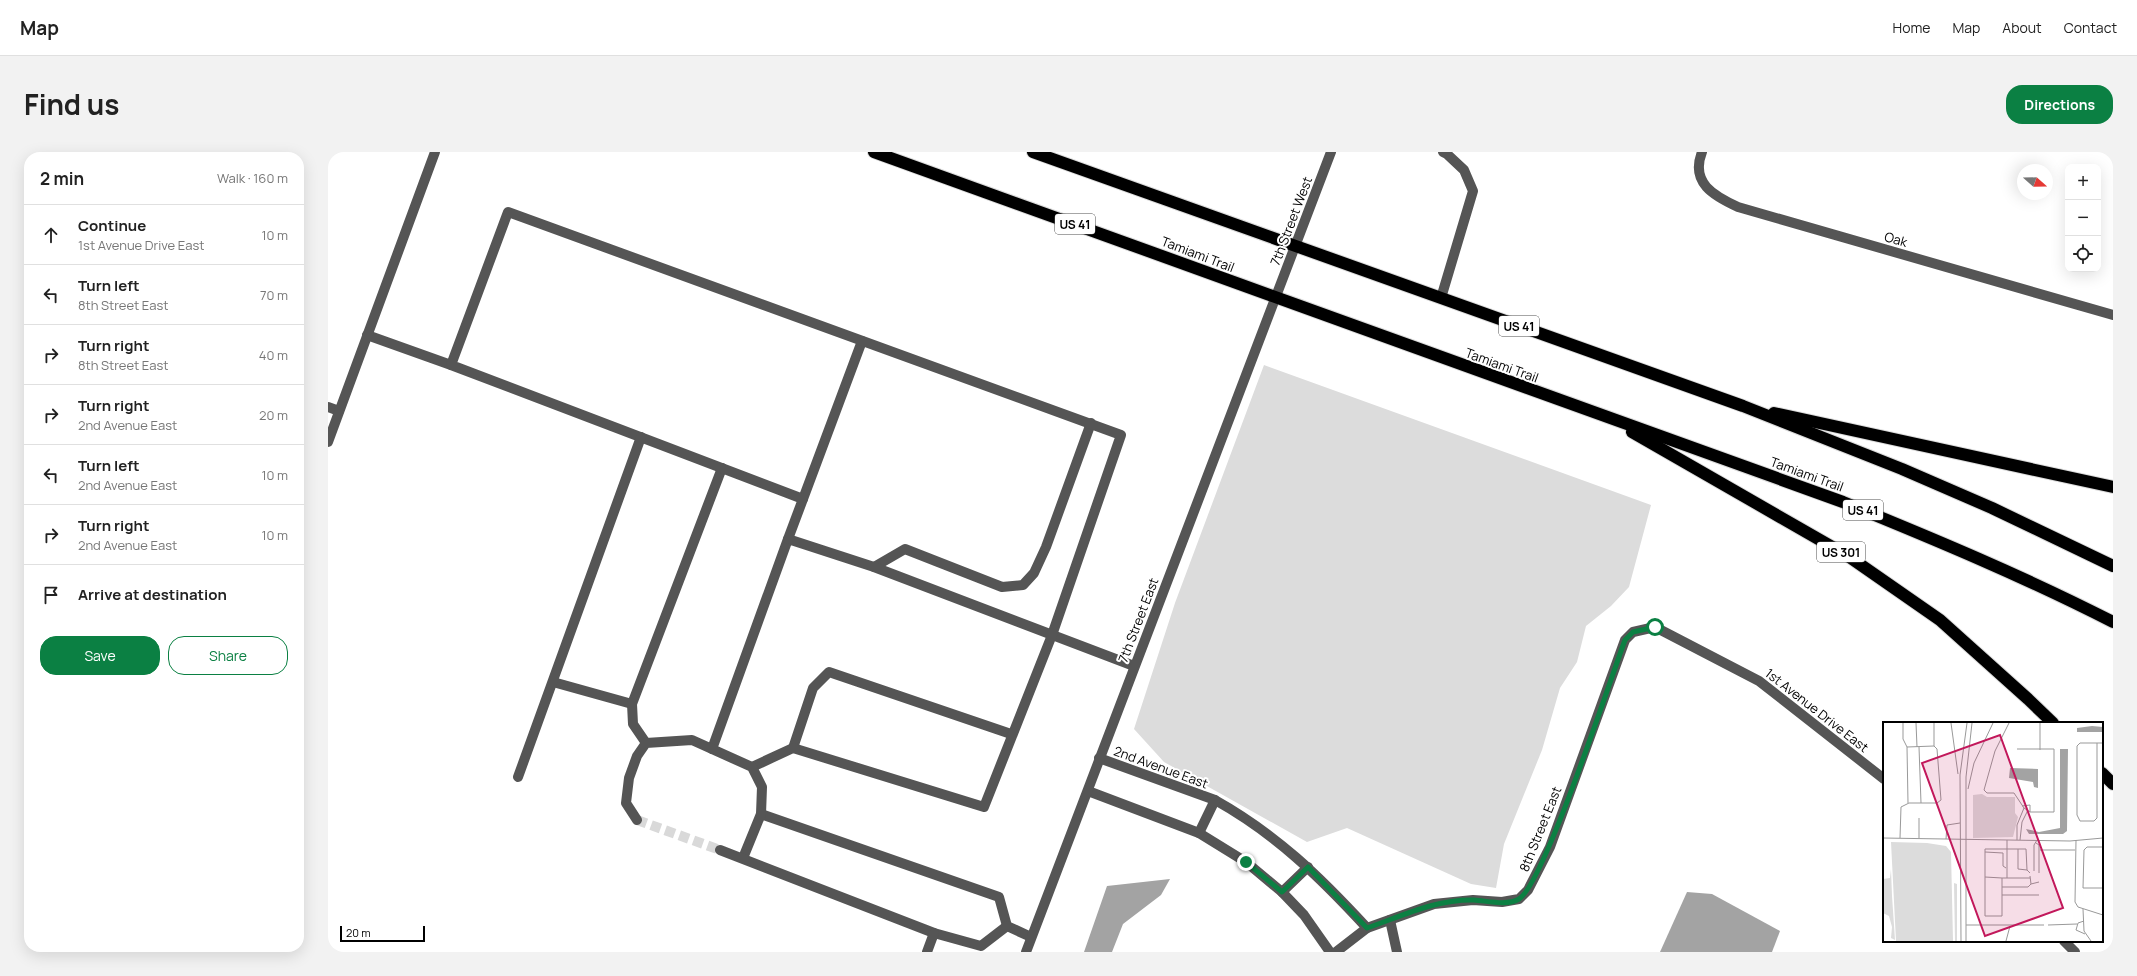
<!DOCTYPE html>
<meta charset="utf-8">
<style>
:root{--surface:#fff;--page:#f2f2f2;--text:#222;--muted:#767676;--line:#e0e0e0;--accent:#0b8043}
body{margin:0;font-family:Manrope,sans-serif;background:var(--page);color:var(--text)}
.controls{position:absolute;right:12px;top:12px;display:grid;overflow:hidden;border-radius:8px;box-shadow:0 4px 16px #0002}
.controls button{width:36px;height:36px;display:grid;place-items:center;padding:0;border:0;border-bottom:1px solid var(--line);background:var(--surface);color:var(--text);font:20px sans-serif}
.compass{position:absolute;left:1689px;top:12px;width:36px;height:36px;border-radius:50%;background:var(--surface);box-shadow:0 4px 16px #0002;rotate:110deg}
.scale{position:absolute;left:12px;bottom:10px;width:85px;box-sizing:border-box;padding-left:4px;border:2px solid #000;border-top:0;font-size:11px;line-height:14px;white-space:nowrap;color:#000;-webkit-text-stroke:3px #fff;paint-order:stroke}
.stop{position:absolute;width:12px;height:12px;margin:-9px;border:3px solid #0b8043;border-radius:50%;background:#fff}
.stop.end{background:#0b8043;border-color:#fff;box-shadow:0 1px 4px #0008}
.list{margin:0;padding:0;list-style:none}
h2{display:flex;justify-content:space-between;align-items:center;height:52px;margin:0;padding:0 16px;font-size:17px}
h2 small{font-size:13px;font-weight:400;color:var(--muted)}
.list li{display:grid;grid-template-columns:26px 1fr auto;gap:12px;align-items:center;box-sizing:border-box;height:60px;padding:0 16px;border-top:1px solid var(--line)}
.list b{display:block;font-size:15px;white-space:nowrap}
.list p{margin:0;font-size:13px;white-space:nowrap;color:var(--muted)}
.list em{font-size:13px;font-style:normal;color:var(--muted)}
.actions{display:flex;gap:8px;padding:12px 16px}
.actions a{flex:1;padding:9px 0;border:1px solid var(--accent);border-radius:16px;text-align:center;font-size:14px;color:var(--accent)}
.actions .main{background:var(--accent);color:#fff}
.icon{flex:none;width:22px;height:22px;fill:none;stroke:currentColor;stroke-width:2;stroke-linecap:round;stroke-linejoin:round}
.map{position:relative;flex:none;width:1785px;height:800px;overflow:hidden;border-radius:16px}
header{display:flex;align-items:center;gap:24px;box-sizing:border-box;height:56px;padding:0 20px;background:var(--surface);border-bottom:1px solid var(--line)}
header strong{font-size:19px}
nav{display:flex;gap:22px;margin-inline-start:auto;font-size:14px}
.intro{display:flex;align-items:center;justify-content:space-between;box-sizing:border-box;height:96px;padding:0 24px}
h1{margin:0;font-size:28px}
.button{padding:10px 18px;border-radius:16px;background:var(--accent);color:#fff;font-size:14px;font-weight:700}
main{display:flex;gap:24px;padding:0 24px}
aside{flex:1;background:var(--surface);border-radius:16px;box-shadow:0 4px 16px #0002}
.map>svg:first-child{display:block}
</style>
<header>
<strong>Map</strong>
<nav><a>Home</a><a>Map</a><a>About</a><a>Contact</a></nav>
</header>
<div class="intro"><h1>Find us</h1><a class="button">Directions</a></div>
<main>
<aside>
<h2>2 min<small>Walk · 160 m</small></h2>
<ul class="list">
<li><svg class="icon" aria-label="ahead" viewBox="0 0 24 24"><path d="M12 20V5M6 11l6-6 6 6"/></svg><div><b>Continue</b><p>1st Avenue Drive East</p></div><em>10 m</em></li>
<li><svg class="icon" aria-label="left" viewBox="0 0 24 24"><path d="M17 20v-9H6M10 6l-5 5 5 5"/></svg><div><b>Turn left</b><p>8th Street East</p></div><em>70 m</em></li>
<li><svg class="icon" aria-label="right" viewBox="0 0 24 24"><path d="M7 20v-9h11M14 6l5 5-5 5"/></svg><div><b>Turn right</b><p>8th Street East</p></div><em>40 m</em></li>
<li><svg class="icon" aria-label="right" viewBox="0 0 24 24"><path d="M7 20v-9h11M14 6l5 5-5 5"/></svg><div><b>Turn right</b><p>2nd Avenue East</p></div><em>20 m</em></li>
<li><svg class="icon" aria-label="left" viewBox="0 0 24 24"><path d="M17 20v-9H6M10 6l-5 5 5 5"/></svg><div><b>Turn left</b><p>2nd Avenue East</p></div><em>10 m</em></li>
<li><svg class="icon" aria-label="right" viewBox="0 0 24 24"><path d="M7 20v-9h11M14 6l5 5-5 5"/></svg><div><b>Turn right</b><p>2nd Avenue East</p></div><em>10 m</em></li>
<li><svg class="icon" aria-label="arrive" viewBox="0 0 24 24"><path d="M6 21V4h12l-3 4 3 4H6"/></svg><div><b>Arrive at destination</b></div></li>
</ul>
<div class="actions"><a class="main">Save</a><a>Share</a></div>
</aside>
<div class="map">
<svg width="1785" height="800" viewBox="0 0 1785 800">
<rect width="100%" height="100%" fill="#fff"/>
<!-- green -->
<path fill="#dcdcdc" d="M 936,213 L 1323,353 L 1301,435 L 1283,454 L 1258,474 L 1249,510 L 1232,536 L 1214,598 L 1176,692 L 1168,736 L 1143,732 L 1019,676 L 979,690 L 836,610 L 806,577 L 847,451 Z"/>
<!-- water -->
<g fill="#a3a3a3">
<path d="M 842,727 L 833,743 L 795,772 L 784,800 L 756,800 L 779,734 Z"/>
<path d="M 1359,740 L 1384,742 L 1452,779 L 1444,800 L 1332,800 Z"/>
</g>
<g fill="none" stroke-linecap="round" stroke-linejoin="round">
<!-- minor-tunnel -->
<path stroke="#d9d9d9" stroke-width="10" stroke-dasharray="10 5" stroke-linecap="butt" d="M 309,668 L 392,698"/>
<!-- highway casing -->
<g stroke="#dbdbdb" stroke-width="14">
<g id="highway">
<path d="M 546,0 L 1515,350 C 1606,387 1697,425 1785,470"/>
<path d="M 705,0 L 1415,254 L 1574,317 L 1664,356 L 1785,414"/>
<path d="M 1446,261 L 1785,335"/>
<path d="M 1304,280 L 1520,404 L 1612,468 L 1700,547 L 1725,571"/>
<path d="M 1774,621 L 1785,632"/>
</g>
</g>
<!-- minor -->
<g stroke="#555" stroke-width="10">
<path d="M 1374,0 C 1362,31 1386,44 1410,55 L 1785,163"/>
<path d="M 1113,146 L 1145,39 L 1136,18 L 1119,2 L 1115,0"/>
<path d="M 39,183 L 123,213"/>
<path d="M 0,255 L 11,259"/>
<path d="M 0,290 L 107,0"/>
<path d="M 475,347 L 534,189"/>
<path d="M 546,415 L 577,397 L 674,435 L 695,433 L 706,421 L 718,395 L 763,271"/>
<path d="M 225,530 L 304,552"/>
<path d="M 318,591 L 305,572 L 304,552 L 394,316"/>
<path d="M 465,596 L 485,536 L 501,520 L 683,582"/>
<path d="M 384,597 L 460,387 L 546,415 L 806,514"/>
<path d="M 771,606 L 887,648 C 948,682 992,725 1039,776"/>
<path d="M 424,615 L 465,596 L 656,655 L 724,483 L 793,283 L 180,60 L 123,213 L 475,347 L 460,387"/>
<path d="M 190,625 L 313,285"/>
<path d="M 760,639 L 871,681 L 918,710 L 954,740 L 976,763 L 1002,800"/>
<path d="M 433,662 L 671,745 L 679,774 L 703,785"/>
<path d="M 309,668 L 298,651 L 301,626 L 309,604 L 318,591 L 364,588 L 424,615 L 434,635 L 433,662 L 415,706"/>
<path d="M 871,681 L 887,648"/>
<path d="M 392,698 L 606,781 L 653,794 L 679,774"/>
<path d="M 954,740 L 980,715"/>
<path d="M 1062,768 L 1069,800"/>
<path d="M 1736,789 L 1747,800"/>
<path d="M 599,800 L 606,781"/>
<path d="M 698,800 L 1003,0"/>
<path d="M 1008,800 L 1039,776 L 1106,752 L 1145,748 L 1174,750 L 1191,747 L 1200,738 L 1222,695 L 1297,488 L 1305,480 L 1327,475 L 1431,529 L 1556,627"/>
</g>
<!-- highway -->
<use href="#highway" stroke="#000" stroke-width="12"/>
</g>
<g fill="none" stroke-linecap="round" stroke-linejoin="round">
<!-- route -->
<path stroke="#0b8043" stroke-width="5" d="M 918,710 L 954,740 L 980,715 L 1039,776 C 1074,764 1108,747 1146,748 C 1160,749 1179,754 1191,747 C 1216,732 1282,528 1297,488 L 1305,480 L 1327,475"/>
</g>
<g text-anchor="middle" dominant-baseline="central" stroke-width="4" stroke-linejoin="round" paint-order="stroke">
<!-- shield labels -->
<g fill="#fff" stroke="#4c4c4c" stroke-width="1">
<rect x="727" y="62" width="40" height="20" rx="3"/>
<rect x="1171" y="164" width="40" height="20" rx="3"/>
<rect x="1515" y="348" width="40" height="20" rx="3"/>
<rect x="1489" y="390" width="48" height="20" rx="3"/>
</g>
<g font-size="12" font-weight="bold" fill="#000">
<text x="747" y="72">US 41</text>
<text x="1191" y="174">US 41</text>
<text x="1535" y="358">US 41</text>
<text x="1513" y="400">US 301</text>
</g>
<!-- street labels -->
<g font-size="13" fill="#000" stroke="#fff">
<text transform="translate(963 69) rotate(-69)">7th Street West</text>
<text transform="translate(1568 87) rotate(16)">Oak</text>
<text transform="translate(870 102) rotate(21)">Tamiami Trail</text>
<text transform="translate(1174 213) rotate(20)">Tamiami Trail</text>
<text transform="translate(1479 322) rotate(20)">Tamiami Trail</text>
<text transform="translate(810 468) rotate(-69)">7th Street East</text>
<text transform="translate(1489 558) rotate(38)">1st Avenue Drive East</text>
<text transform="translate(833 615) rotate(20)">2nd Avenue East</text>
<text transform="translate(1212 677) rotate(-68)">8th Street East</text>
</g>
</g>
<!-- overview -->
<g transform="translate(1555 570)">
<rect width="220" height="220" fill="#fff"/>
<path d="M 99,72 L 104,75 L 132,75 L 132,91 L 135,95 L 130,115 L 90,116 L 90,73 ZM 8,120 L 44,121 L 63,124 L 68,130 L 70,219 L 13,219 ZM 8,147 L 9,174 L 12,218 L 8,216 L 9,205 L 6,194 L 0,191 L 0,157 L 7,156 ZM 71,161 L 74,162 L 74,219 L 72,219 Z" fill="#dcdcdc"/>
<path d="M 209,4 L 220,5 L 220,10 L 194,10 L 194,6 ZM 177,27 L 185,27 L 184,109 L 180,112 L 146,112 L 143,107 L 156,110 L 177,106 ZM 127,46 L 155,47 L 155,66 L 151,65 L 150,60 L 126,56 Z" fill="#a3a3a3"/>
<path fill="none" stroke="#999" stroke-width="1" d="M 20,1 L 20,17 L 24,25 L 25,81M 33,1 L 34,25M 68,1 L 75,52M 126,1 L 112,29 L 101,68 L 104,71 L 131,71 L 141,86 L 147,90 L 171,90 L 171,27 L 134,27M 214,21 L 214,96 L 211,99 L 197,99 L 194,93 L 194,24 L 197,21 L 220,21M 24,25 L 51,24M 36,25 L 38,81M 157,28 L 157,1M 85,67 L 91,41 L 110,1M 139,84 L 147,83 L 147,90M 36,96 L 36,116M 0,116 L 187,119 L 220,116M 17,116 L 18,85 L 26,81 L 54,81 L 58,78 L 54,27 L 51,24 L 51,1M 63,117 L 64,103 L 77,101M 124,118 L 124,156 L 147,156M 134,118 L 134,103 L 141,86M 137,118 L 139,100 L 145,88M 193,118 L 192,180 L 195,185 L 220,193M 153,121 L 156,123 L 156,151M 220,125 L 204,125 L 201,128 L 200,166 L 220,166M 135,127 L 135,147 L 144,148M 157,128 L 192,128M 102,130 L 120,131 L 120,144 L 123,146M 151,149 L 151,123 L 154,118M 147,154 L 148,162 L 156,160M 102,155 L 119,156M 124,156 L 119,156 L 119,194 L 102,194 L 102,127 L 143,127 L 144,148 L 147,151M 119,165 L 145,165 L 148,162M 119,173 L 156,173M 200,187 L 201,209 L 208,219M 201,199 L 195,201 L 193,208 L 202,212M 83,203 L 161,203M 165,203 L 194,202M 78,219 L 77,53 L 84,1M 83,219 L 83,55 L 89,1M 123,219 L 127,204"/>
<path fill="#c2185b" fill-opacity="0.15" stroke="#c2185b" stroke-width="2" d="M 117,13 L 180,186 L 102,214 L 39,41 Z"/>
<rect width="220" height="220" fill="none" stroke="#000" stroke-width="2"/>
</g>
</svg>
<div class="controls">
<button>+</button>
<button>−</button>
<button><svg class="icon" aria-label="locate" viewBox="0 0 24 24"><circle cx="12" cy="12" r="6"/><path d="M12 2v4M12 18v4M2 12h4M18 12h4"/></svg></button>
</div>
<svg class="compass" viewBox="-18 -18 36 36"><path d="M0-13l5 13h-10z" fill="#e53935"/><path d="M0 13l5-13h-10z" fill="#767676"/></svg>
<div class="scale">20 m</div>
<div class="stop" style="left:1327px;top:475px"></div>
<div class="stop end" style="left:918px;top:710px"></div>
</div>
</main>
